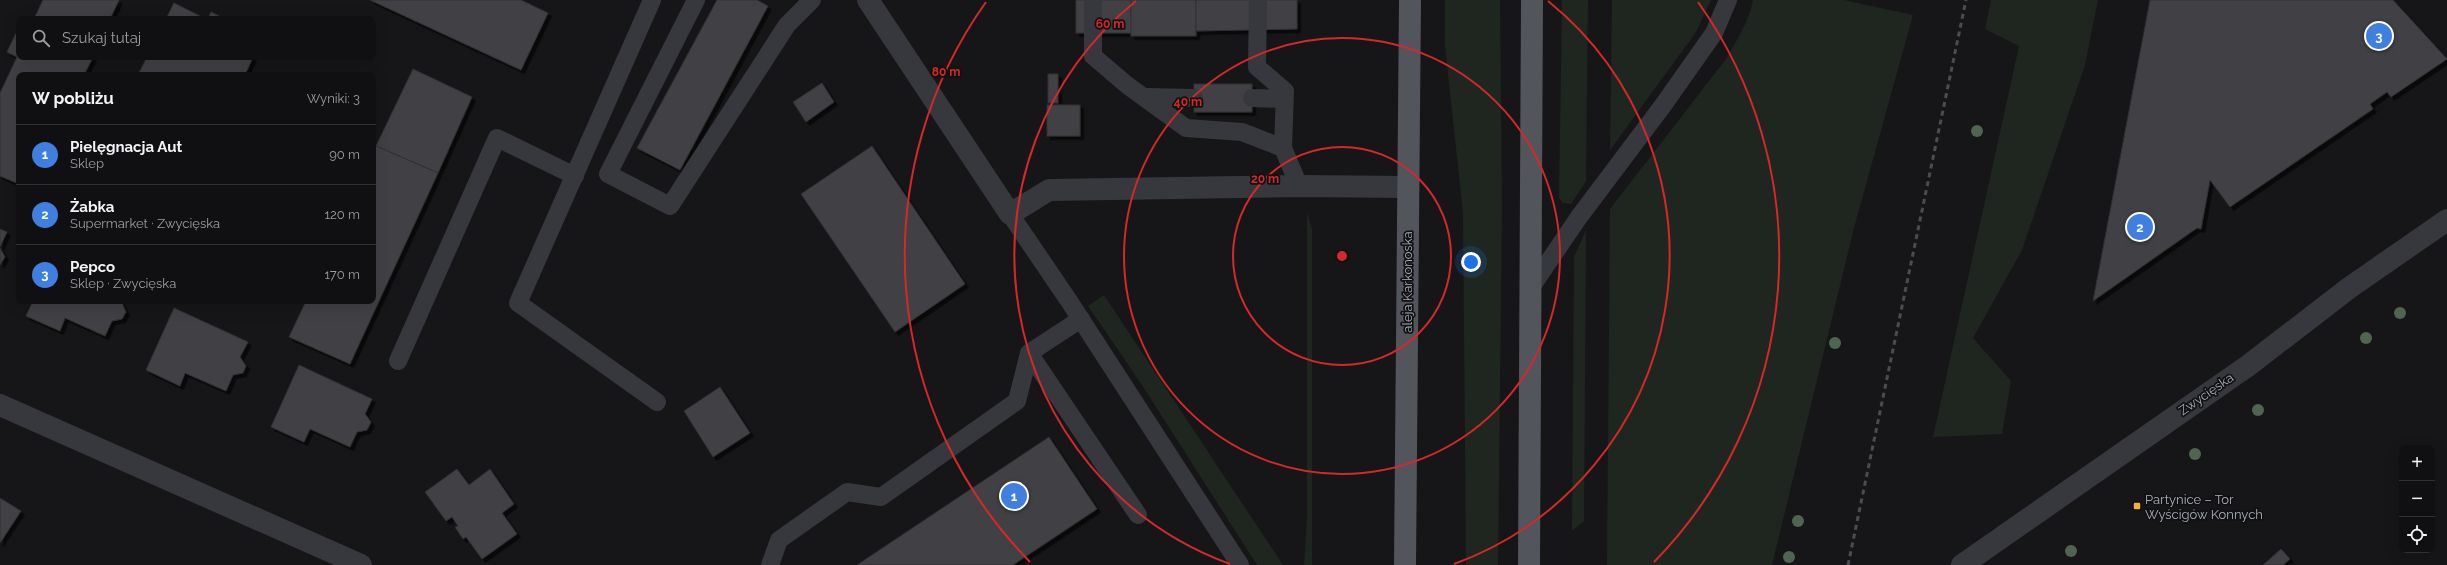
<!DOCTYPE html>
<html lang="pl">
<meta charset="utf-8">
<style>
:root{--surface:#101012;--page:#19191b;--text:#f1f3f6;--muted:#9c9d9f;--line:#303032;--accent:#f2b134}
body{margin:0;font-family:Raleway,sans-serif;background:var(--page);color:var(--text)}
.controls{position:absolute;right:12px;bottom:12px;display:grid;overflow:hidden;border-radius:8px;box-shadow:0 4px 16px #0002}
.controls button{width:36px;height:36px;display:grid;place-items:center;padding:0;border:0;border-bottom:1px solid var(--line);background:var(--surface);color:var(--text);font:20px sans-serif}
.you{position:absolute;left:1471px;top:262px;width:14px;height:14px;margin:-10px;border:3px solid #fff;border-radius:50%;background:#1a73e8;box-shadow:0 0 0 6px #1a73e833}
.badge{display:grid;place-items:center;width:26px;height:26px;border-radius:50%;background:var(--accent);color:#fff;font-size:13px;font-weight:700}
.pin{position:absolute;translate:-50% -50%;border:2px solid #fff;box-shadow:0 1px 4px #0006}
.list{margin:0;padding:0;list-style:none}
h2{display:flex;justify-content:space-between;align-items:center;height:52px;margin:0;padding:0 16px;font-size:17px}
h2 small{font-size:13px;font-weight:400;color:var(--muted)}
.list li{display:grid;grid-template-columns:26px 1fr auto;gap:12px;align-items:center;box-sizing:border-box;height:60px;padding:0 16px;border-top:1px solid var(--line)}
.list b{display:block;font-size:15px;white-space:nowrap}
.list p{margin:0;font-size:13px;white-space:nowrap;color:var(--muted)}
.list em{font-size:13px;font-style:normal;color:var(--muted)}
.icon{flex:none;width:22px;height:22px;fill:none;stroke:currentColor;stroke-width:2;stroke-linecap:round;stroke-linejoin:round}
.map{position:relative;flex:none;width:2447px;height:565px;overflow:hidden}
.search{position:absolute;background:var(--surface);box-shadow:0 4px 16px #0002;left:16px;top:16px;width:360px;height:44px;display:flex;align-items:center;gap:10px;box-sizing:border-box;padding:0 14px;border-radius:8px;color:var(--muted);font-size:15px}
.panel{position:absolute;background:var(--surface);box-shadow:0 4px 16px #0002;left:16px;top:72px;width:360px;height:232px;border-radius:8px}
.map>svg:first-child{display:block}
</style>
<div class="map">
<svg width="2447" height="565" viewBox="0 0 2447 565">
<defs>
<filter id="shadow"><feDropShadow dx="3.5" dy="3.5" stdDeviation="0" flood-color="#0009"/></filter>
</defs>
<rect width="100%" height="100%" fill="#161618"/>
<!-- green -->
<g fill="#1e261f">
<path d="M 1445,0 L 1500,0 L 1502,207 L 1498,565 L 1466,565 L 1463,213 L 1445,46 Z"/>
<path d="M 1562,0 L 1588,0 L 1586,181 L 1571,204 L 1563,203 L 1559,198 Z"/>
<path d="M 1612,0 L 1711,0 L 1696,32 L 1610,150 Z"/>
<path d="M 1753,0 L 1844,0 L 1913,15 L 1854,228 L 1772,565 L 1607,565 L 1610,209 L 1726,59 C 1737,40 1749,21 1753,0 Z"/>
<path d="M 1991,0 L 2098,0 L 2085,65 L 2022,250 L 1973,338 L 2011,381 L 2002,434 L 1933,437 L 2019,46 L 1985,29 Z"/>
<path d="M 1307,212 L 1312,229 L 1312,565 L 1304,565 L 1307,518 Z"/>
<path d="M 1586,230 L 1584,521 L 1572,531 L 1574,257 Z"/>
<path d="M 1104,295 L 1283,565 L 1257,565 L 1140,382 L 1088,306 Z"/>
</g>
<!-- building -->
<g fill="#404145" stroke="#303034" filter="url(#shadow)">
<path d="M 43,0 L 119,0 L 110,19 L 34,19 Z"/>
<path d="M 370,0 L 521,0 L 548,13 L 521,70 Z"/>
<path d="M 717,0 L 757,0 L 768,6 L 680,170 L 637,148 Z"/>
<rect x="1076" y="0" width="55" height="33"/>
<rect x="1131" y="0" width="65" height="36"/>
<path d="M 1196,0 L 1297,0 L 1297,29 L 1196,31 Z"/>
<path d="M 2150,0 L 2393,0 L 2447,59 L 2391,97 L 2387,92 L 2370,104 L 2373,109 L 2230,207 L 2210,180 L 2201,229 L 2197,228 L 2093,301 Z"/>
<path d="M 174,3 L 206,19 L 166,19 Z"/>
<path d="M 211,12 L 225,19 L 208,19 Z"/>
<path d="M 16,33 L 19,34 L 19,57 L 93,57 L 84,75 L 19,75 L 19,184 L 0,176 L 0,93 L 17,57 L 7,52 Z"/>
<path d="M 147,57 L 253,57 L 245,75 L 138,75 Z"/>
<path d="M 413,69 L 472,97 L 438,173 L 376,146 Z"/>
<rect x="1048" y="74" width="10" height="29"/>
<path d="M 822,83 L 834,102 L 806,122 L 793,102 Z"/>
<rect x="1194" y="84" width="58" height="28"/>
<rect x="1047" y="105" width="33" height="31"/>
<path d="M 376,146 L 438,173 L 350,364 L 289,337 L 306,301 L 373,301 L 373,153 Z"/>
<path d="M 872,146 L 965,284 L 895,332 L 801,194 Z"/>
<path d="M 0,229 L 7,232 L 0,247 Z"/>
<path d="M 0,248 L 5,257 L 0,265 Z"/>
<path d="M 33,301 L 121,301 L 126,312 L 122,319 L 112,321 L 105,336 L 65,318 L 60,331 L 26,316 Z"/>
<path d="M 174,308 L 248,342 L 240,357 L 246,366 L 243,373 L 233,375 L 226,391 L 185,373 L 180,386 L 146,370 Z"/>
<path d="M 299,365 L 372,399 L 365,414 L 371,422 L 367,430 L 357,432 L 350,447 L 310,429 L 304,442 L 271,427 Z"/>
<path d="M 720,387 L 750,433 L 713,457 L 684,411 Z"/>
<path d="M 1049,437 L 1097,509 L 1013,565 L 857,565 Z"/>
<path d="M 457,469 L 469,485 L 490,469 L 514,504 L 502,513 L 517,534 L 482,559 L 466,537 L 463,539 L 455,527 L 458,526 L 452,517 L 446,521 L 425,492 Z"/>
<path d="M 0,498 L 21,511 L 0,543 Z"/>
<path d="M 2281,549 L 2290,559 L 2283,565 L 2263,565 Z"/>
</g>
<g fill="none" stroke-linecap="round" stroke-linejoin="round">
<!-- service -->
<g stroke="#37383d" stroke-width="18">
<path d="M 652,0 L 518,303 L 657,402"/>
<path d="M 696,0 L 608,174 L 670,206 L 787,25 L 812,0"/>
<path d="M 1093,0 L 1093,56 L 1127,85 L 1186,128 L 1242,132 L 1283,148 L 1299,186"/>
<path d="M 1258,0 L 1257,67 L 1285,91 L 1283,148"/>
<path d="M 1146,97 L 1194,98"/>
<path d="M 1252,98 L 1284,99"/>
<path d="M 1010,214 L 1069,301 L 1240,565"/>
<path d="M 1532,286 L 1579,217 L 1664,104 L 1714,33 L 1728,0"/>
<path d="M 1029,353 L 1138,515"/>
<path d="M 398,361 L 497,138 L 575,176"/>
<path d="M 770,565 L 779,540 L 847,492 L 881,497 L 1017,401 L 1029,353 L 1081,319"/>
</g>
<!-- minor -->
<g stroke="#37383d" stroke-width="22">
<path d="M 868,0 L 1010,214 L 1049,190 L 1299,186 L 1408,187"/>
<path d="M 0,405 L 361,565"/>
</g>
<!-- tertiary -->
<path stroke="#37383d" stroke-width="22" d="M 1962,565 L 2249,365 L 2349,288 L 2447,220"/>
<!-- primary -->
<g stroke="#53555c" stroke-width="22">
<path d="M 1405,565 L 1410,0"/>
<path d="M 1529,565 L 1532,0"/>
</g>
<!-- rail -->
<path stroke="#4a4c52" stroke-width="3" stroke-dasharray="5 4" stroke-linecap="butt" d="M 1848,565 L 1966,0"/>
</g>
<!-- trees -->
<g fill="#506452">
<circle cx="1977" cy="131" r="6"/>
<circle cx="2400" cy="313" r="6"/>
<circle cx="2366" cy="338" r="6"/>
<circle cx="1835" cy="343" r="6"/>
<circle cx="2258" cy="410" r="6"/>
<circle cx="2195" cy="454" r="6"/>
<circle cx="1798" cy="521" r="6"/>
<circle cx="2071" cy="551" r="6"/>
<circle cx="1789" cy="557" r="6"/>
</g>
<!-- distance rings -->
<g fill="none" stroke="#d62828" stroke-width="2">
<circle cx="1342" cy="256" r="109"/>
<circle cx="1342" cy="256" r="218"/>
<path d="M1230 564A328 328 0 0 1 1136 1M1548 1A328 328 0 0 1 1454 564"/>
<path d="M1030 562A437 437 0 0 1 986 2M1698 2A437 437 0 0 1 1654 562"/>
</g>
<!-- markers -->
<rect fill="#f2b134" stroke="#111113" stroke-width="1.5" x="2133" y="502" width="8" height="8" rx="2"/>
<g text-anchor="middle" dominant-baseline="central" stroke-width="3.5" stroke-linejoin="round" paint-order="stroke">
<!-- street labels -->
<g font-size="13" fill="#a8adb8" stroke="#111113">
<text transform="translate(1407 282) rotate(-90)">aleja Karkonoska</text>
<text transform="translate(2206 394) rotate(-35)">Zwycięska</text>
</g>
<!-- poi labels -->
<g font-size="13" fill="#a8adb8" stroke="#111113" text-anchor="start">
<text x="2145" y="499">Partynice – Tor<tspan x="2145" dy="15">Wyścigów Konnych</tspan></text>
</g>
</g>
<circle cx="1342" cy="256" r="6" fill="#d62828" stroke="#111113" stroke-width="2"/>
<g font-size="12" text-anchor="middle" font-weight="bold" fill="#d62828" stroke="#111113" stroke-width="3.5" stroke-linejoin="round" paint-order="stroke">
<text x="1110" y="28">60 m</text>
<text x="946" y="76">80 m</text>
<text x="1188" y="106">40 m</text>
<text x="1265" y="183">20 m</text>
</g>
</svg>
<div class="controls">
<button>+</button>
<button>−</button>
<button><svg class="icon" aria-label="locate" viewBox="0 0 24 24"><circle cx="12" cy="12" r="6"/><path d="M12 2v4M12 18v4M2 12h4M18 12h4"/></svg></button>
</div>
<div class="you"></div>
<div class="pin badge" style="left:1014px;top:496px;background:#3f7fe0">1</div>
<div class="pin badge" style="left:2140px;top:227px;background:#3f7fe0">2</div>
<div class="pin badge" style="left:2379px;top:36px;background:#3f7fe0">3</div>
<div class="search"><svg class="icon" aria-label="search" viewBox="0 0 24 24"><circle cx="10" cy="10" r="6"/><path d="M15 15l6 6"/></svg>Szukaj tutaj</div>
<section class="panel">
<h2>W pobliżu<small>Wyniki: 3</small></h2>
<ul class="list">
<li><span class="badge" style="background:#3f7fe0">1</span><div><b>Pielęgnacja Aut</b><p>Sklep</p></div><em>90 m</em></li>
<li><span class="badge" style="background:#3f7fe0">2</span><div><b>Żabka</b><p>Supermarket · Zwycięska</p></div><em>120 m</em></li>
<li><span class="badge" style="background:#3f7fe0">3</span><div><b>Pepco</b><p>Sklep · Zwycięska</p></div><em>170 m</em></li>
</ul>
</section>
</div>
